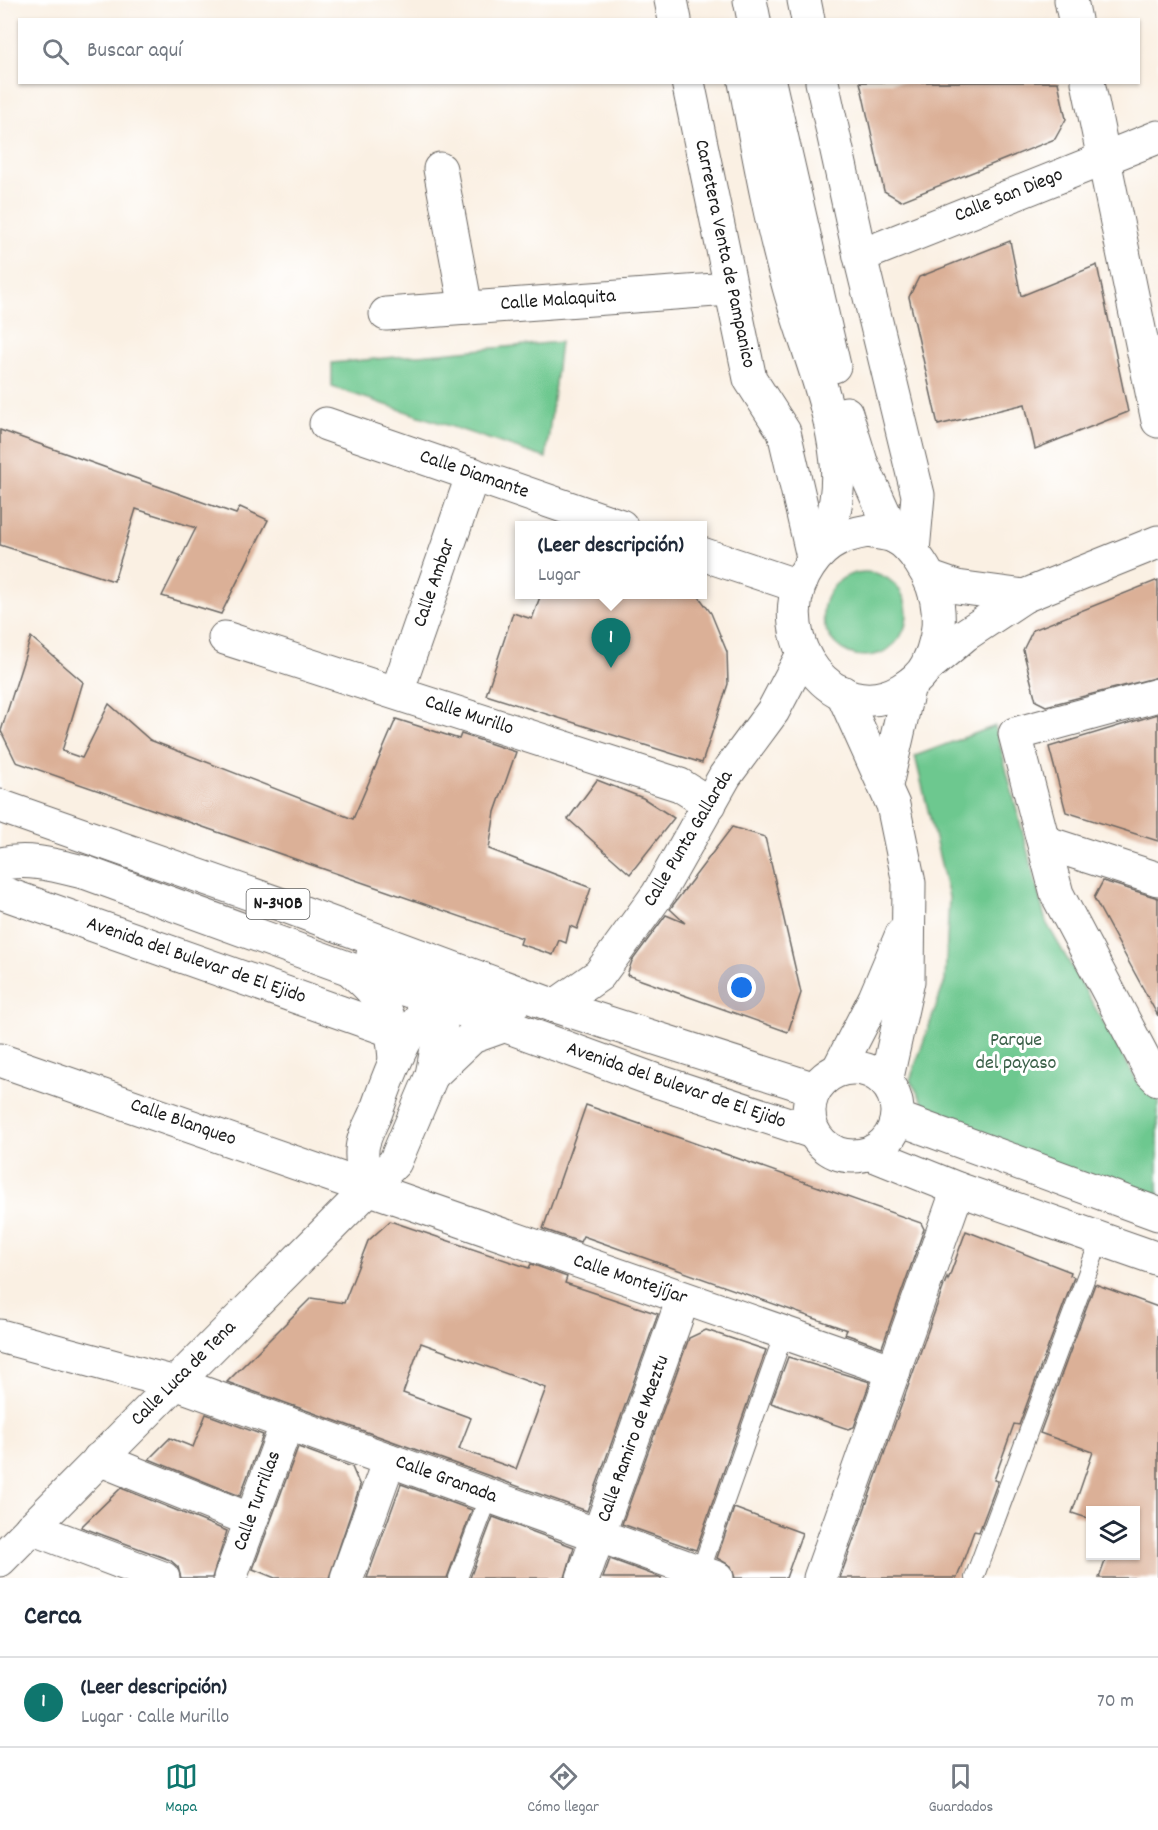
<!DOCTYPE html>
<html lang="es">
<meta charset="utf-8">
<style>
:root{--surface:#fff;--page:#f2f2f3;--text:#1f2937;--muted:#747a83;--line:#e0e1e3;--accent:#0f766e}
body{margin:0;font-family:Dekko,sans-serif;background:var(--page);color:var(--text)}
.controls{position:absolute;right:18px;bottom:18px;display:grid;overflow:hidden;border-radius:0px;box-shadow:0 2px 4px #0004}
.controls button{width:54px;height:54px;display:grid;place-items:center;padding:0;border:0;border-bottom:2px solid var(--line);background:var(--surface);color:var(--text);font:30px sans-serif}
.you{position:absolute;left:742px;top:988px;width:21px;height:21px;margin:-15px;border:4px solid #fff;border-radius:50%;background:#1a73e8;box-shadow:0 0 0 9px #1a73e833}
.badge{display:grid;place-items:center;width:39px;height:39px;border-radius:50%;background:var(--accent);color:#fff;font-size:20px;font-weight:700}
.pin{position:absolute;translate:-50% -50px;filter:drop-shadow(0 2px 3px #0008)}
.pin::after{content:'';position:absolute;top:32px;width:21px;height:18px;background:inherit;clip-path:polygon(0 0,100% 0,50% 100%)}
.popup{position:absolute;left:515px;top:521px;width:192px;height:78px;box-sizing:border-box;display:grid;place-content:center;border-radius:0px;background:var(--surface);filter:drop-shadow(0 2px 4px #0005);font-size:20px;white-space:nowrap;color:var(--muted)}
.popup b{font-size:22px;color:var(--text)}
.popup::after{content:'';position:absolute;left:50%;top:100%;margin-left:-12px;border:12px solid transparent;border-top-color:var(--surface)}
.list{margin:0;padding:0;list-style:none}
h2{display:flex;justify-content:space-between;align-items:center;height:78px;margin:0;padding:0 24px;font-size:26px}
h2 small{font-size:20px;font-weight:400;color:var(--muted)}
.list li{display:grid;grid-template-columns:39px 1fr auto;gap:18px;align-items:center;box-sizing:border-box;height:90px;padding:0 24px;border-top:2px solid var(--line)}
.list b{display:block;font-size:22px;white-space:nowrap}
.list p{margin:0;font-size:20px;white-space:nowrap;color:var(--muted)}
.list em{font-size:20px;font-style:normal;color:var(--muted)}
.icon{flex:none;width:33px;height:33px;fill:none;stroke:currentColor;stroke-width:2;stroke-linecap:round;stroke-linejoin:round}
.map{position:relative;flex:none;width:1158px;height:1578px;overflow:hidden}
.search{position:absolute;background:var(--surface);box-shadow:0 2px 4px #0004;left:18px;right:18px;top:18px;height:66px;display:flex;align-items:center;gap:15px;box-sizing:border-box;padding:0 21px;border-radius:0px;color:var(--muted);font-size:22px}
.sheet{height:168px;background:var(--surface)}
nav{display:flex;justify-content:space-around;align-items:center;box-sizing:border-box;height:84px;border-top:2px solid var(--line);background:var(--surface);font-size:16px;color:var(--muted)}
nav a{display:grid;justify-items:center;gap:3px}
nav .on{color:var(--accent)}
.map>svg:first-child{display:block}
</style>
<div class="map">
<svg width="1158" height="1578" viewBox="0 0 1158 1578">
<rect width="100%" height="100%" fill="#fff"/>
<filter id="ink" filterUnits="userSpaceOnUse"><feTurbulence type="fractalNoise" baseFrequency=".0167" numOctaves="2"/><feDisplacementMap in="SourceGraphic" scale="12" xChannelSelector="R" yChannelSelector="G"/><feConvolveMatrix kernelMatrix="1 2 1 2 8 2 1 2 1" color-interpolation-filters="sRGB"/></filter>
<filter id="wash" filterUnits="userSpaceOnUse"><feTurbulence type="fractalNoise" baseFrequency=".008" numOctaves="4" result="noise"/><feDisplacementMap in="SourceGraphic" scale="24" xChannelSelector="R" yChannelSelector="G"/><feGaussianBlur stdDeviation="1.35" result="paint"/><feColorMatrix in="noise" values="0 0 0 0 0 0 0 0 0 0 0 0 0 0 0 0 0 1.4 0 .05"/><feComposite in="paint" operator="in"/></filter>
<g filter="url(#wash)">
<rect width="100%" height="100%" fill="#faf0e3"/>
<!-- green -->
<g fill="#6dc88f" stroke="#447256" stroke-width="1.5">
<path d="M 560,342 L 546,458 L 332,387 L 332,363 Z"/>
<circle cx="865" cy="614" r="42"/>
<path d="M 995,726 L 1046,922 L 1139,1084 L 1158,1098 L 1158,1208 L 932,1118 L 910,1080 L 945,981 L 949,897 L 915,756 Z"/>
</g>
<g id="blocks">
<!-- building -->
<g fill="#dbb097" fill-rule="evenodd">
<path d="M 860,82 L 1058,82 L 1066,119 L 1055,139 L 901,201 L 884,191 Z"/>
<path d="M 1010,241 L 1021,296 L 1097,265 L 1128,412 L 1035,449 L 1025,404 L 938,425 L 909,297 L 919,277 Z"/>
<path d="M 0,430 L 236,514 L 240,507 L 268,520 L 221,614 L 162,596 L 196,528 L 136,509 L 114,581 L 0,545 Z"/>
<path d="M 1158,580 L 1158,677 L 1046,706 L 1036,701 L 1023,650 L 1033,630 Z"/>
<path d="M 541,594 L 697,594 L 711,613 L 727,652 L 728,684 L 702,763 L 486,695 L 513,613 L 532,619 Z"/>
<path d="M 31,637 L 83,682 L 62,751 L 82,758 L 109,704 L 150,740 L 353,819 L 396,719 L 459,739 L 461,734 L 516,752 L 495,812 L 489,849 L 591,888 L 577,929 L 570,926 L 566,943 L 559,940 L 553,955 L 520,944 L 522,938 L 16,762 L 1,731 Z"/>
<path d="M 1158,714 L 1158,841 L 1066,812 L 1049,747 Z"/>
<path d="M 597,780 L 643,798 L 674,818 L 630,874 L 568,819 Z"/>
<path d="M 732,827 L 765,837 L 801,993 L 788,1032 L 627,975 L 632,961 L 666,915 L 685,923 L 670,909 Z"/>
<path d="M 1103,881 L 1158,898 L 1158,1016 L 1094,898 Z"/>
<path d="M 586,1105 L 921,1223 L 924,1229 L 882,1347 L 845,1334 L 847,1330 L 583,1236 L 580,1242 L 543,1229 Z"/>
<path d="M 390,1221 L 529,1268 L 531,1264 L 567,1277 L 565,1283 L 658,1314 L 587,1511 L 227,1382 L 311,1298 L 344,1303 L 368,1241 ZM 421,1343 L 546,1388 L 516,1469 L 459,1449 L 471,1418 L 403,1393 Z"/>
<path d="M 966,1231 L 1071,1272 L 1070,1275 L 1074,1277 L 1019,1425 L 1014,1424 L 994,1480 L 998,1481 L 979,1532 L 974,1531 L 957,1578 L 840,1578 L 947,1277 L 948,1280 Z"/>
<path d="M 1095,1284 L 1158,1307 L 1158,1578 L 1099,1578 L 1107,1556 L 1136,1556 L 1136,1510 L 1090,1510 L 1090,1519 L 1072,1513 L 1093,1452 L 1040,1433 Z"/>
<path d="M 706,1330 L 766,1350 L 696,1550 L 622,1524 L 689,1338 Z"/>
<path d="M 788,1357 L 870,1382 L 854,1427 L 848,1429 L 771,1403 Z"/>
<path d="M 206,1414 L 263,1435 L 240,1496 L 149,1459 L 170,1438 L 193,1447 Z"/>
<path d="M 298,1447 L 352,1467 L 360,1486 L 329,1578 L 275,1578 L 253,1569 Z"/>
<path d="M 401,1484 L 472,1510 L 447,1578 L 367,1578 Z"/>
<path d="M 121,1488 L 227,1531 L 212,1578 L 181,1578 L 178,1567 L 170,1560 L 81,1527 Z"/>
<path d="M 734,1508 L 802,1533 L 786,1578 L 735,1578 L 731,1566 L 717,1558 Z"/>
<path d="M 493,1517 L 574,1547 L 565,1578 L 470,1578 Z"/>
<path d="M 610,1559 L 662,1578 L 603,1578 Z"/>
</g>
</g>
</g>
<g filter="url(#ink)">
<use href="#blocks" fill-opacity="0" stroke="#6a6662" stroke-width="1.5"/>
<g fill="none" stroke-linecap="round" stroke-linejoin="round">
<!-- lane casing -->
<g stroke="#6a6662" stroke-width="20">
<g id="lane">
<path d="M 458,1578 L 489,1496"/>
<path d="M 698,1578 L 784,1333"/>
<path d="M 974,1578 L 1100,1239"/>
</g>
</g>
<!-- street casing -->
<g stroke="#6a6662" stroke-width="35">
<g id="street">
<path d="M 671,0 L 675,20"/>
<path d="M 804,0 L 808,20"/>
<path d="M 1071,0 L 1075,20"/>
<path d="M 688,82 L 750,379 L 784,432 L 813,557"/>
<path d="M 822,82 L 860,256 L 918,495 L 913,551"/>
<path d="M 1088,82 L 1158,421"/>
<path d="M 440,169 L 466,308"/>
<path d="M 860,256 L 1158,137"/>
<path d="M 386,314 L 729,289"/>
<path d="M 326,424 L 621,526"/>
<path d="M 702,554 L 798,586"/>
<path d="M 225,638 L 680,785 L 710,804"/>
<path d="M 397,692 L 473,474"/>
<path d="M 1158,695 L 1015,734 L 1057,894 L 1151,1072 L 1158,1079"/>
<path d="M 1044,842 L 1158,879"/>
<path d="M 0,892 L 393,1031"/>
<path d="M 555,1006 L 599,975 L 658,894 L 725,776 L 773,711 L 802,656"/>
<path d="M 0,1060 L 894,1371"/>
<path d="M 0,1336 L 175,1383 L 717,1578"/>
<path d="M 99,1459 L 251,1520"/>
<path d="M 31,1528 L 163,1578"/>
<path d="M 230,1578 L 287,1423"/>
<path d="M 347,1578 L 389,1460"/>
<path d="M 583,1578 L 683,1299"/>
</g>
</g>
<!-- secondary casing -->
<g stroke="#6a6662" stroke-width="35">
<g id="secondary">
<path d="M 750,0 L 754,20"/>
<path d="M 745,82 C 758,151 770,220 789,287 C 805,345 831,402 837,463 C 840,489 833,518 828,544"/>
<path d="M 769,82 L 834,366"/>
<path d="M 846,413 L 861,462 L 895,537"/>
<path d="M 868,531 C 876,533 887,533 895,537 C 905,542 914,553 920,562 C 942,594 944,630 927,665 C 922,675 911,684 901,690 C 835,728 769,640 804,575 C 819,547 837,536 868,531 Z"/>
<path d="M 931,578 L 957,587 L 1024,596"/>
<path d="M 927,667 L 965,635 L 1024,596 L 1158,542"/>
<path d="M 842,692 L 893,805 L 909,883 L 908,981 L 886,1082"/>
<path d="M 886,785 L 909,685"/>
<path d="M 354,973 C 387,1001 392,1017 395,1060"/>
<path d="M 838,1070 L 875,998 L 902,934"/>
<path d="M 432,1075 L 472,1037 L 503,1026"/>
<path d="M 367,1188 C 365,1176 361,1163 362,1151 C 362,1139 371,1124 376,1112 C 390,1073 410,1006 456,994 C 475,989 496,998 514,1003"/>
<path d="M 0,1560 L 395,1162 L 432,1075 L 441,1027 L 438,1003 L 426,981 L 404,965 L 373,954"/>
<path d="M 820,1578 L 958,1189"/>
</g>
</g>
<!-- primary casing -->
<g stroke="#6a6662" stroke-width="35">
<g id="primary">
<path d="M 0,806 L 288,907 L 555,1006 L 815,1089"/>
<path d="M 0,864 C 30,857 58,866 87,873 L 657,1081 L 813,1132"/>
<circle cx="853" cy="1112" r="44"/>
<path d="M 897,1118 L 1158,1214"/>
<path d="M 871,1154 L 958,1189 L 1158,1259"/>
</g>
</g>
<!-- lane -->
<use href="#lane" stroke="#fff" stroke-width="18"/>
<!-- street -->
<use href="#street" stroke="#fff" stroke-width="33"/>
<!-- secondary -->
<use href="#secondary" stroke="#fff" stroke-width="33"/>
<!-- primary -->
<use href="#primary" stroke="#fff" stroke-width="33"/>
</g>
</g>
<g text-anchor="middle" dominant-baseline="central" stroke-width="6" stroke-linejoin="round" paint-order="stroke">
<!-- shield labels -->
<rect fill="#fff" stroke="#606060" stroke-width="1.5" x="246.5" y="889" width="63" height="30" rx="4.5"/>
<g font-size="18" font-weight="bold" fill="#1c1c1c">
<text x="278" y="904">N-340B</text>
</g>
<!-- street labels -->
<g font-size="20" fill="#1c1c1c" stroke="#fff">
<text transform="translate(1009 196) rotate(-22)">Calle San Diego</text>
<text transform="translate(724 254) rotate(78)">Carretera Venta de Pampanico</text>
<text transform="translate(558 301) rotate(-4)">Calle Malaquita</text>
<text transform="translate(474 475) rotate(19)">Calle Diamante</text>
<text transform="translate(435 583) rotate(-71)">Calle Ambar</text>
<text transform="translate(469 716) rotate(18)">Calle Murillo</text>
<text transform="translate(689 839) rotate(-59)">Calle Punta Gallarda</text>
<text transform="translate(196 961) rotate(19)">Avenida del Bulevar de El Ejido</text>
<text transform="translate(676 1086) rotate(19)">Avenida del Bulevar de El Ejido</text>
<text transform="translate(183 1123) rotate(19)">Calle Blanqueo</text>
<text transform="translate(630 1280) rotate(19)">Calle Montejíjar</text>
<text transform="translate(184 1374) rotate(-45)">Calle Luca de Tena</text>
<text transform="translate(634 1439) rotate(-70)">Calle Ramiro de Maeztu</text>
<text transform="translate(446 1480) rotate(20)">Calle Granada</text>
<text transform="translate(258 1501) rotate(-70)">Calle Turrillas</text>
</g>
<!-- park labels -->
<g font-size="20" fill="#3c614a" stroke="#fff">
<text x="1016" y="1041">Parque<tspan x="1016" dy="23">del payaso</tspan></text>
</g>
</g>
</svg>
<div class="controls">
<button><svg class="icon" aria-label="layers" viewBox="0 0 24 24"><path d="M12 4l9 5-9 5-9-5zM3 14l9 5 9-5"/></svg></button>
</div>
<div class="you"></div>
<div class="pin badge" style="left:611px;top:668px">1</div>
<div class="popup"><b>(Leer descripción)</b>Lugar</div>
<div class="search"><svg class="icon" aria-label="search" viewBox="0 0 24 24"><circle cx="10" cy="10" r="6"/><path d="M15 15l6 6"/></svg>Buscar aquí</div>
</div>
<section class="sheet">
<h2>Cerca<small></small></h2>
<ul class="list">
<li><span class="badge">1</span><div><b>(Leer descripción)</b><p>Lugar · Calle Murillo</p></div><em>70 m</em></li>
</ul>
</section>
<nav>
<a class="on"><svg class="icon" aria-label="map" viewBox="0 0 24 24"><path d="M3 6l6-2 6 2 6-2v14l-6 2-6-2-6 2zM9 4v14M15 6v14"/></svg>Mapa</a>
<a><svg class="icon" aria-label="directions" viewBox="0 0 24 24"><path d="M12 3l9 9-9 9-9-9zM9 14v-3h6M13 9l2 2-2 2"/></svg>Cómo llegar</a>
<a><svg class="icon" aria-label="saved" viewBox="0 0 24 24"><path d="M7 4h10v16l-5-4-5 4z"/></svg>Guardados</a>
</nav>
